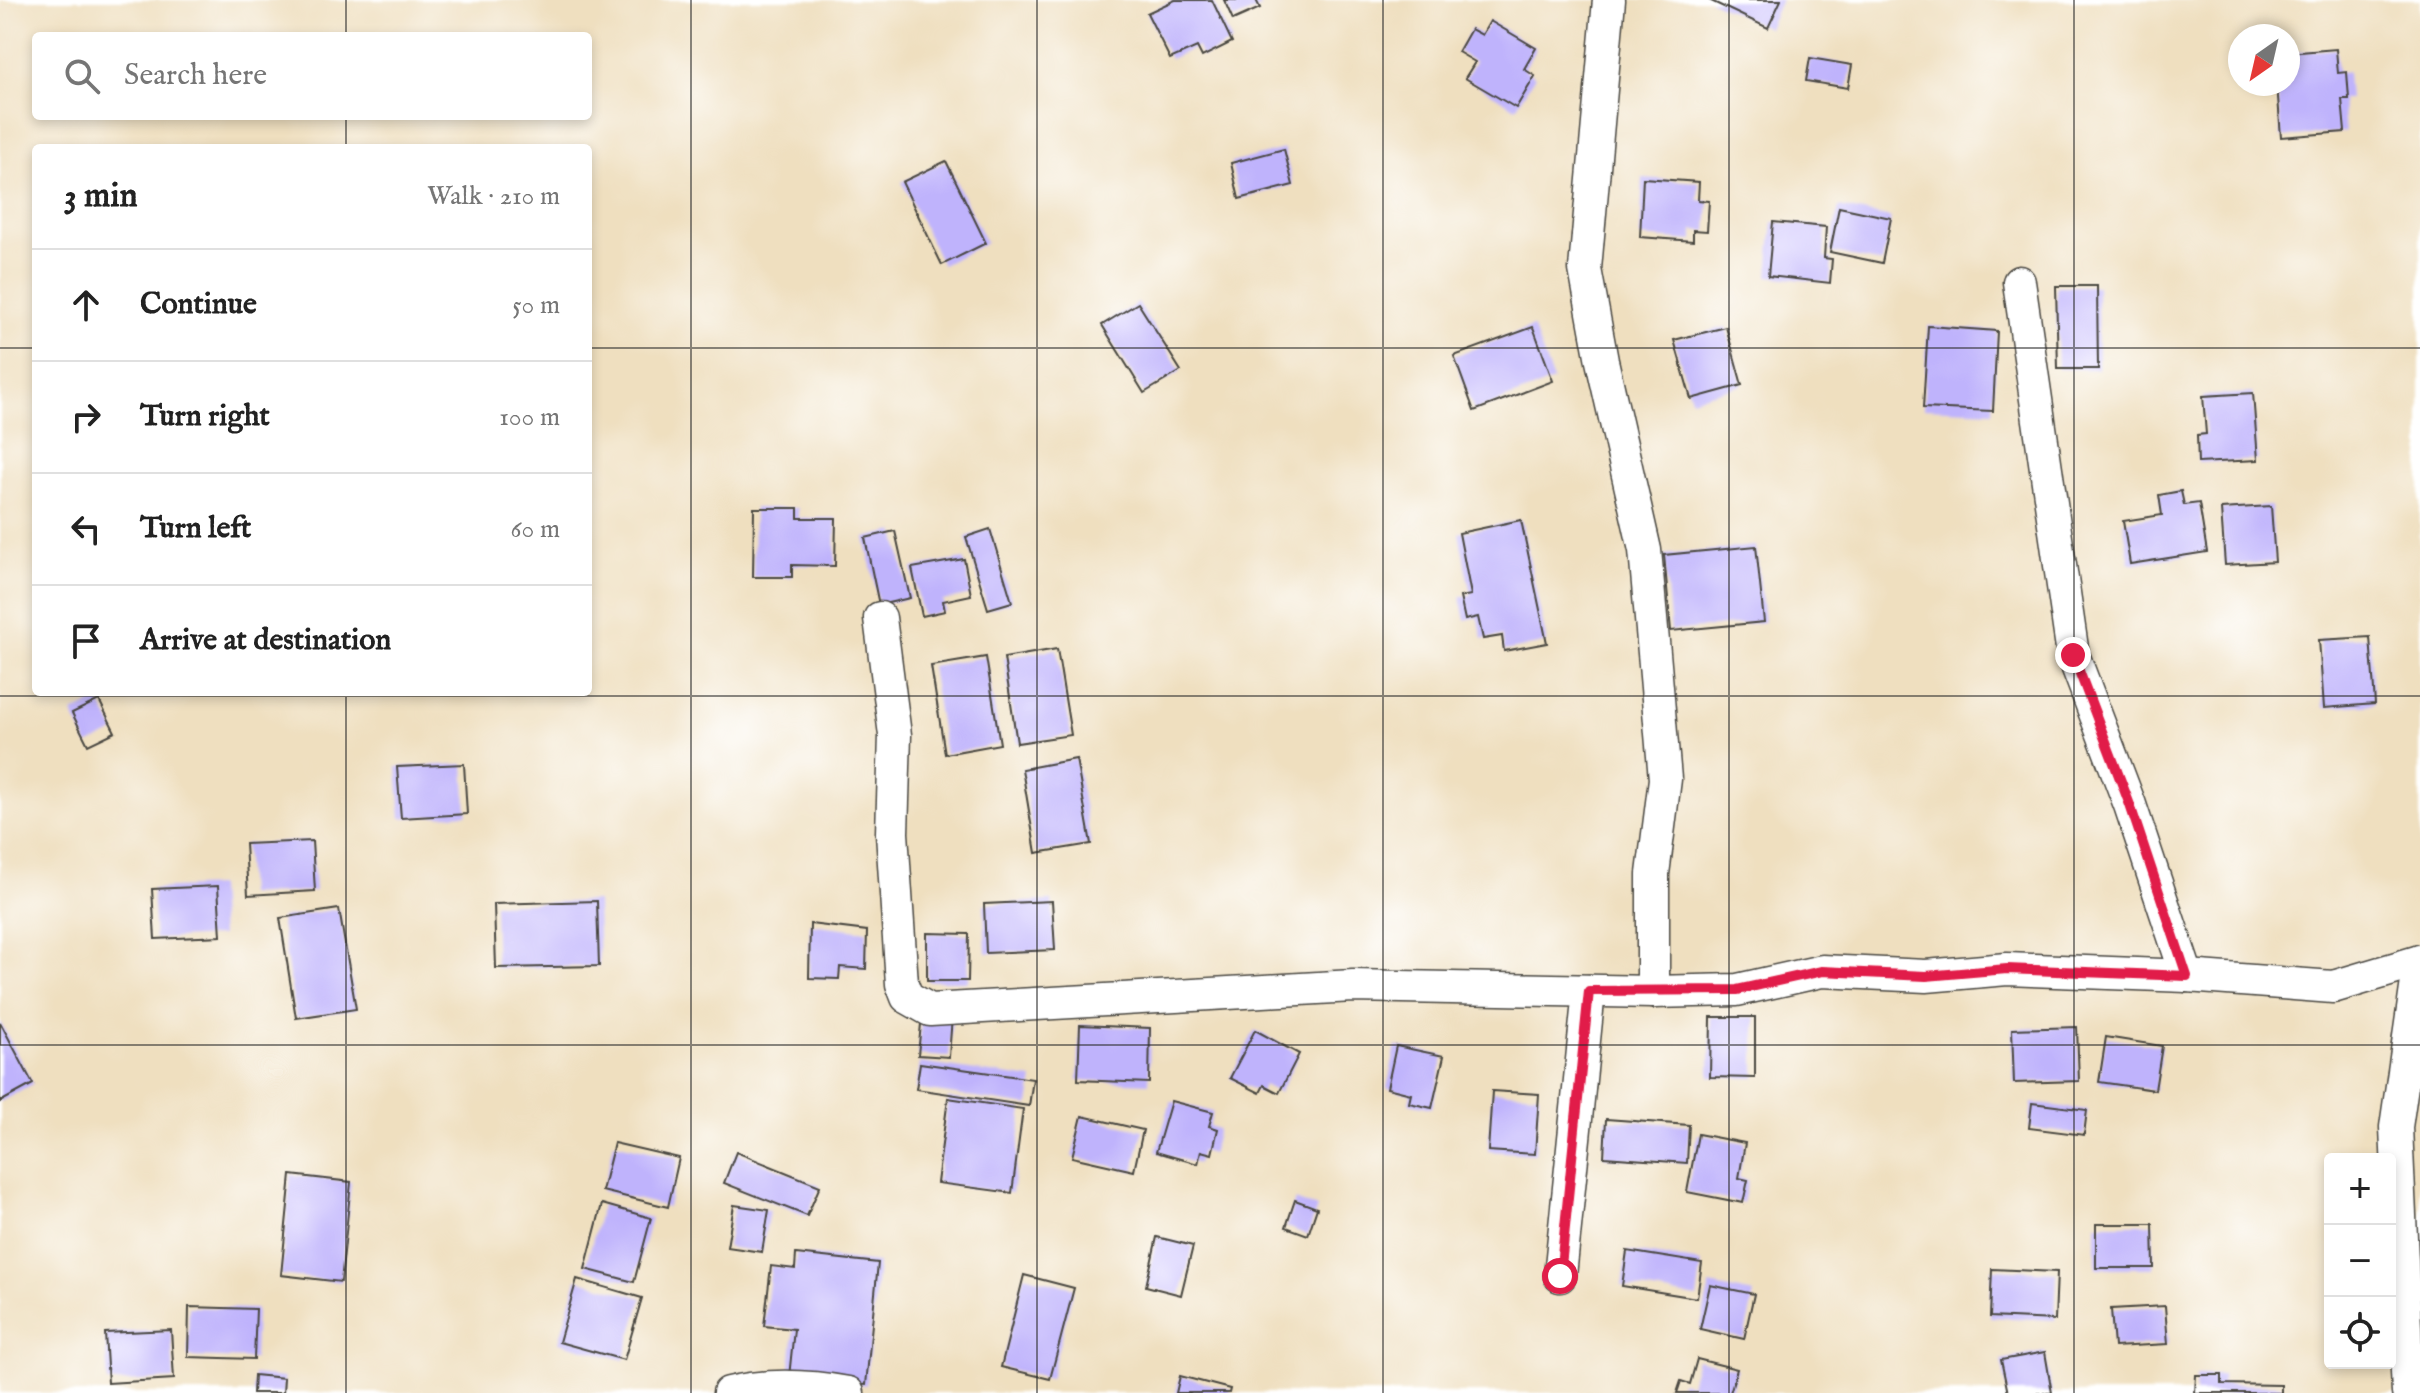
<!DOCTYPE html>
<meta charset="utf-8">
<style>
:root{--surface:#fff;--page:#f2f2f2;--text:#222;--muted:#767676;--line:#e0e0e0}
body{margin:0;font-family:"IM FELL English",serif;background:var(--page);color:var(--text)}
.controls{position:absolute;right:24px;bottom:24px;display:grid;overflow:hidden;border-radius:8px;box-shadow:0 4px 12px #0003}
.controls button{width:72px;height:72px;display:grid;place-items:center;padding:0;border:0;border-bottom:2px solid var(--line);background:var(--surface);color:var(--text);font:40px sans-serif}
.compass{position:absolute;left:2228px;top:24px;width:72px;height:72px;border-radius:50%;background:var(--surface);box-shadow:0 4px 12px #0003;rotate:214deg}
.stop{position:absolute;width:24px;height:24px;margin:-18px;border:6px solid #e11d48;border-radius:50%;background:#fff}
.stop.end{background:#e11d48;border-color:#fff;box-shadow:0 2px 8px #0008}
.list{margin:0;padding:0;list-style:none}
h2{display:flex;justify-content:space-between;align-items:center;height:104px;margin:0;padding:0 32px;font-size:34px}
h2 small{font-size:26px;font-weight:400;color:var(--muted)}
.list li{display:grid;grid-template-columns:52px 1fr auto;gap:24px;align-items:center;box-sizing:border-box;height:112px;padding:0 32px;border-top:2px solid var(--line)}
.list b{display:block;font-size:30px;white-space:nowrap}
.list em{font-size:26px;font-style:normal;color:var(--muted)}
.icon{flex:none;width:44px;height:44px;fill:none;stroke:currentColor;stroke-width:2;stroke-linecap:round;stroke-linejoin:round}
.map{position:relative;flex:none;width:2420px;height:1393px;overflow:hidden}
.search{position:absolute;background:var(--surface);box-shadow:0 4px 12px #0003;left:32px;top:32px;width:560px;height:88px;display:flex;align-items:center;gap:20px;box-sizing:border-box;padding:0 28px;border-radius:8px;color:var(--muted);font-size:30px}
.panel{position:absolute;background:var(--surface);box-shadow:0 4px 12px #0003;left:32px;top:144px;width:560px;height:552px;border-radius:8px}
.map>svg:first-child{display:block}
</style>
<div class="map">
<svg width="2420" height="1393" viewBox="0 0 2420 1393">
<rect width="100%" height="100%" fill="#fff"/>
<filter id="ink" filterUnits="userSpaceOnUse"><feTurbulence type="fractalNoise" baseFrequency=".0125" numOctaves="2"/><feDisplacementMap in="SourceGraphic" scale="16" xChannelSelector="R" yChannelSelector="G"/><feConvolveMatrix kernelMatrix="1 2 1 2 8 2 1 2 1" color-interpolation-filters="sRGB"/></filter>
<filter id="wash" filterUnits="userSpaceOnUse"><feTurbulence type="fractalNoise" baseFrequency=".006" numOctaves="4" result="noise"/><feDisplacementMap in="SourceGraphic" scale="32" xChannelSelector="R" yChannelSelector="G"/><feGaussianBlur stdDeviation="1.8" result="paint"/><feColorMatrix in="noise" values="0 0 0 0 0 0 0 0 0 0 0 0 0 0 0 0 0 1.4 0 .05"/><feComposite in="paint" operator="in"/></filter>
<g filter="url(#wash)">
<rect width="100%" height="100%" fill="#efdfbf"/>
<g id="blocks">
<!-- building -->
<g fill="#bfb3fc">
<path d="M 1175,0 L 1212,0 L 1232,42 L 1202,57 L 1197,47 L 1170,59 L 1147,13 Z"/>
<path d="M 1224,0 L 1256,0 L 1260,8 L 1233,20 Z"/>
<path d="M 1709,0 L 1781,0 L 1768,28 Z"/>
<path d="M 1490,21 L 1536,48 L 1524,69 L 1535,76 L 1516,108 L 1465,78 L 1475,62 L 1458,52 L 1471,29 L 1482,35 Z"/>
<path d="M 2336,49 L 2338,73 L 2347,72 L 2349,99 L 2342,99 L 2345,132 L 2281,137 L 2277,84 L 2288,84 L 2288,53 Z"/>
<path d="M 1810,58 L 1852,65 L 1848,88 L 1806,81 Z"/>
<path d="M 1284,149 L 1293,185 L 1239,199 L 1231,163 Z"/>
<path d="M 946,161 L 986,243 L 942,265 L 902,182 Z"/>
<path d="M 1643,178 L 1699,182 L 1698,200 L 1709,201 L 1707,231 L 1693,230 L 1693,241 L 1640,237 Z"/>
<path d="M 1839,207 L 1891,218 L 1882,263 L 1830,252 Z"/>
<path d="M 1773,222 L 1826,227 L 1824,258 L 1832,259 L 1830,283 L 1768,276 Z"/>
<path d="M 2056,286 L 2097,286 L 2098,369 L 2058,369 Z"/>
<path d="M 1138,303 L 1181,371 L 1144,393 L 1102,325 Z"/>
<path d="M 1928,326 L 1997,331 L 1993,411 L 1923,408 Z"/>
<path d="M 1533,327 L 1553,381 L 1474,411 L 1454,356 Z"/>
<path d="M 1726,327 L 1742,385 L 1691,399 L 1674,340 Z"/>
<path d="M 2253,393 L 2258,460 L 2198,463 L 2197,435 L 2206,434 L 2203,396 Z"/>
<path d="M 2181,491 L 2184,505 L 2199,503 L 2207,552 L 2130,564 L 2123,521 L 2162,515 L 2159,495 Z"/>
<path d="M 2271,506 L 2275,562 L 2225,565 L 2221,509 Z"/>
<path d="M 754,508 L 798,508 L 798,518 L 836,518 L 835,566 L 792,565 L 792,577 L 753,577 Z"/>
<path d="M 1521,520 L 1547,643 L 1504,651 L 1502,636 L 1483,639 L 1478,617 L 1465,620 L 1460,597 L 1471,595 L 1459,533 Z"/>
<path d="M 990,529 L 1012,602 L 988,609 L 966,537 Z"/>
<path d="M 895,531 L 910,598 L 879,605 L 865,538 Z"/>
<path d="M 1756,546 L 1764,622 L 1671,631 L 1664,555 Z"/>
<path d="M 964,559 L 971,595 L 943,601 L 945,611 L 922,616 L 912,568 Z"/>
<path d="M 2370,637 L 2375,704 L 2324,708 L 2319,640 Z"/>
<path d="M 1057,649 L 1071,735 L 1017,743 L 1004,658 Z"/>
<path d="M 986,657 L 1000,744 L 945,754 L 931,666 Z"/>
<path d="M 99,700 L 115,732 L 88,745 L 72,713 Z"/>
<path d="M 1076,759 L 1091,844 L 1036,853 L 1022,769 Z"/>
<path d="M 464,764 L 467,814 L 401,818 L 397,767 Z"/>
<path d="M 312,841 L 315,891 L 248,895 L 245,844 Z"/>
<path d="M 218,886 L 221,936 L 155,939 L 152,889 Z"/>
<path d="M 597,901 L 599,966 L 496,968 L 494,904 Z"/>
<path d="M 1052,901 L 1055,950 L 986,953 L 984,904 Z"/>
<path d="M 339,909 L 356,1009 L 296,1018 L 280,918 Z"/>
<path d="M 810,924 L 867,931 L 866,969 L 840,967 L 839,979 L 809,978 Z"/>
<path d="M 927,933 L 969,934 L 968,981 L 927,981 Z"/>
<path d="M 922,1013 L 952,1016 L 949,1057 L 918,1055 Z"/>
<path d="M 1711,1017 L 1755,1017 L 1755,1078 L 1710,1077 Z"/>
<path d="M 0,1022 L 33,1084 L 0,1102 Z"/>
<path d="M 1080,1025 L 1150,1028 L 1149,1083 L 1078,1080 Z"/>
<path d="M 2077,1027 L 2079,1081 L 2014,1083 L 2012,1029 Z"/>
<path d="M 1255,1030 L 1299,1054 L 1279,1093 L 1264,1085 L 1260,1093 L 1230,1078 Z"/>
<path d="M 2106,1037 L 2162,1046 L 2155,1090 L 2099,1082 Z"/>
<path d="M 1396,1046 L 1444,1056 L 1432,1108 L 1409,1103 L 1411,1094 L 1387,1088 Z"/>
<path d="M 920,1063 L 1033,1079 L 1029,1106 L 916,1089 Z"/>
<path d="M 1492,1091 L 1539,1094 L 1535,1154 L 1488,1151 Z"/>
<path d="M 948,1098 L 1023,1109 L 1012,1193 L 937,1183 Z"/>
<path d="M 1171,1101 L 1213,1112 L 1209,1126 L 1218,1129 L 1212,1154 L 1201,1151 L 1198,1164 L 1156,1152 Z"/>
<path d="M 2032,1103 L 2087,1110 L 2084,1135 L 2029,1128 Z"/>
<path d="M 1082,1116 L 1143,1130 L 1134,1171 L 1072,1157 Z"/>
<path d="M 1606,1119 L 1689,1125 L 1687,1163 L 1604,1157 Z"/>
<path d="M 1698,1134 L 1745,1143 L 1739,1178 L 1748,1180 L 1743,1203 L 1687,1192 Z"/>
<path d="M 614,1143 L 679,1158 L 668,1207 L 602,1191 Z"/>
<path d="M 736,1152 L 820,1186 L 807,1216 L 724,1183 Z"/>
<path d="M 291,1175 L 351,1182 L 341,1282 L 281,1275 Z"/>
<path d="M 1295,1200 L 1317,1208 L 1308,1235 L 1286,1227 Z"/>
<path d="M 602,1204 L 651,1218 L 634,1282 L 585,1269 Z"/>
<path d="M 734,1205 L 769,1210 L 762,1252 L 727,1247 Z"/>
<path d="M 2096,1224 L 2153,1224 L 2154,1268 L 2096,1268 Z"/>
<path d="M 1157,1237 L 1193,1246 L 1181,1295 L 1146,1286 Z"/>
<path d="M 1627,1251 L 1702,1263 L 1697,1298 L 1622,1286 Z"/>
<path d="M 796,1254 L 878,1263 L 866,1385 L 789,1377 L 794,1329 L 764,1326 L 771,1266 L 795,1269 Z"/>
<path d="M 1992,1269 L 2057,1272 L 2055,1320 L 1990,1317 Z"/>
<path d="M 1024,1275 L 1074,1288 L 1050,1379 L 1001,1367 Z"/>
<path d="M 577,1279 L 642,1298 L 624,1360 L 559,1342 Z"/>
<path d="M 1710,1285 L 1754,1294 L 1744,1339 L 1700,1329 Z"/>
<path d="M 2165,1306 L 2168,1344 L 2114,1347 L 2111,1309 Z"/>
<path d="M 189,1307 L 256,1309 L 254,1359 L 188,1357 Z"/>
<path d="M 171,1330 L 174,1379 L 108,1383 L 105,1333 Z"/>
<path d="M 2045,1352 L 2052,1393 L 2008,1393 L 2001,1360 Z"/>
<path d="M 1697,1359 L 1737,1369 L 1730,1393 L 1677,1393 L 1681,1381 L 1690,1384 Z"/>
<path d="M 254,1375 L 284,1378 L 283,1393 L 253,1393 Z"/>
<path d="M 2196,1375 L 2222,1375 L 2222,1384 L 2281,1385 L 2281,1393 L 2195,1393 Z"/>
<path d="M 1180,1376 L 1230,1389 L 1229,1393 L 1176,1393 Z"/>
</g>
</g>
</g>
<g filter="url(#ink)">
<use href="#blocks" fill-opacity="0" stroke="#484641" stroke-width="2"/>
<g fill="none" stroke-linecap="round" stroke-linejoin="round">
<!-- minor casing -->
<g stroke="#484641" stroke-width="35">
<g id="minor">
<path d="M 1609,0 L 1585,269 L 1602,361 L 1645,550 L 1665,779 L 1653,874 L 1653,992"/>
<path d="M 2019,282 L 2073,655 L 2130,805 L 2187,976"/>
<path d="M 880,618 L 895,735 L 892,833 L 902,984 L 907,997 L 930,1010 L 1353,986 L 1653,992 L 1737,990 L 1822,971 L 1926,976 L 2007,969 L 2187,976 L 2333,987 L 2420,961"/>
<path d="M 1560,1276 L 1589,991"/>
<path d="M 729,1393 C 767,1384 810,1386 848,1393"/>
<path d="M 2408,1393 L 2396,1127 L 2420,961"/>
</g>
</g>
<!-- minor -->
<use href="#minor" stroke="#fff" stroke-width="32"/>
</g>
</g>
<g fill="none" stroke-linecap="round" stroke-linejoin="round" filter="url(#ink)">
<!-- route -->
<path stroke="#e11d48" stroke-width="10" d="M 1560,1276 L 1589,991 L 1737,990 L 1822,971 L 1926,976 L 2007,969 L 2187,976 L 2130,805 L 2073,655"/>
</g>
<!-- grid -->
<path fill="none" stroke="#2b2b2b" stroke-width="2" stroke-opacity="0.55" d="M 346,0 L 346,36M 691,0 L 691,1393M 1037,0 L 1037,1393M 1383,0 L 1383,1393M 1729,0 L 1729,1393M 2074,0 L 2074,1393M 346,116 L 346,148M 0,348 L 36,348M 588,348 L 2420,348M 346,692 L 346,1393M 0,696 L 2420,696M 0,1045 L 2420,1045"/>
</svg>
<div class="controls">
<button>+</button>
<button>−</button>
<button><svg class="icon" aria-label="locate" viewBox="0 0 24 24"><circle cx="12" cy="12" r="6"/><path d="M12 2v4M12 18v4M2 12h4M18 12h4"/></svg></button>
</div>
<svg class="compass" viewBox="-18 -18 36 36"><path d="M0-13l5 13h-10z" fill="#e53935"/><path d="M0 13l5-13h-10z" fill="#767676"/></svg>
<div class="stop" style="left:1560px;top:1276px"></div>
<div class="stop end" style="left:2073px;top:655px"></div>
<div class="search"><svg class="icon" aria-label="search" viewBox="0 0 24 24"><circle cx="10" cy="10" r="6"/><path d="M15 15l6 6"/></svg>Search here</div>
<section class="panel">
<h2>3 min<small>Walk · 210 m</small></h2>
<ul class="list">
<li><svg class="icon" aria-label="ahead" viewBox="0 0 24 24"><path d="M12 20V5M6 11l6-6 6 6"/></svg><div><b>Continue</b></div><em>50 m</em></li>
<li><svg class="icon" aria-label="right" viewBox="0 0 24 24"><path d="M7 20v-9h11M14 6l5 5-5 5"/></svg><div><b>Turn right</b></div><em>100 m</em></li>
<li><svg class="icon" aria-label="left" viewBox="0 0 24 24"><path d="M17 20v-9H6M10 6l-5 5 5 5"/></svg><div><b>Turn left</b></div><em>60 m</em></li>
<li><svg class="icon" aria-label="arrive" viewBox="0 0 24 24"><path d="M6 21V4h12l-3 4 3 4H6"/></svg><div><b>Arrive at destination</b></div></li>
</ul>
</section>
</div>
